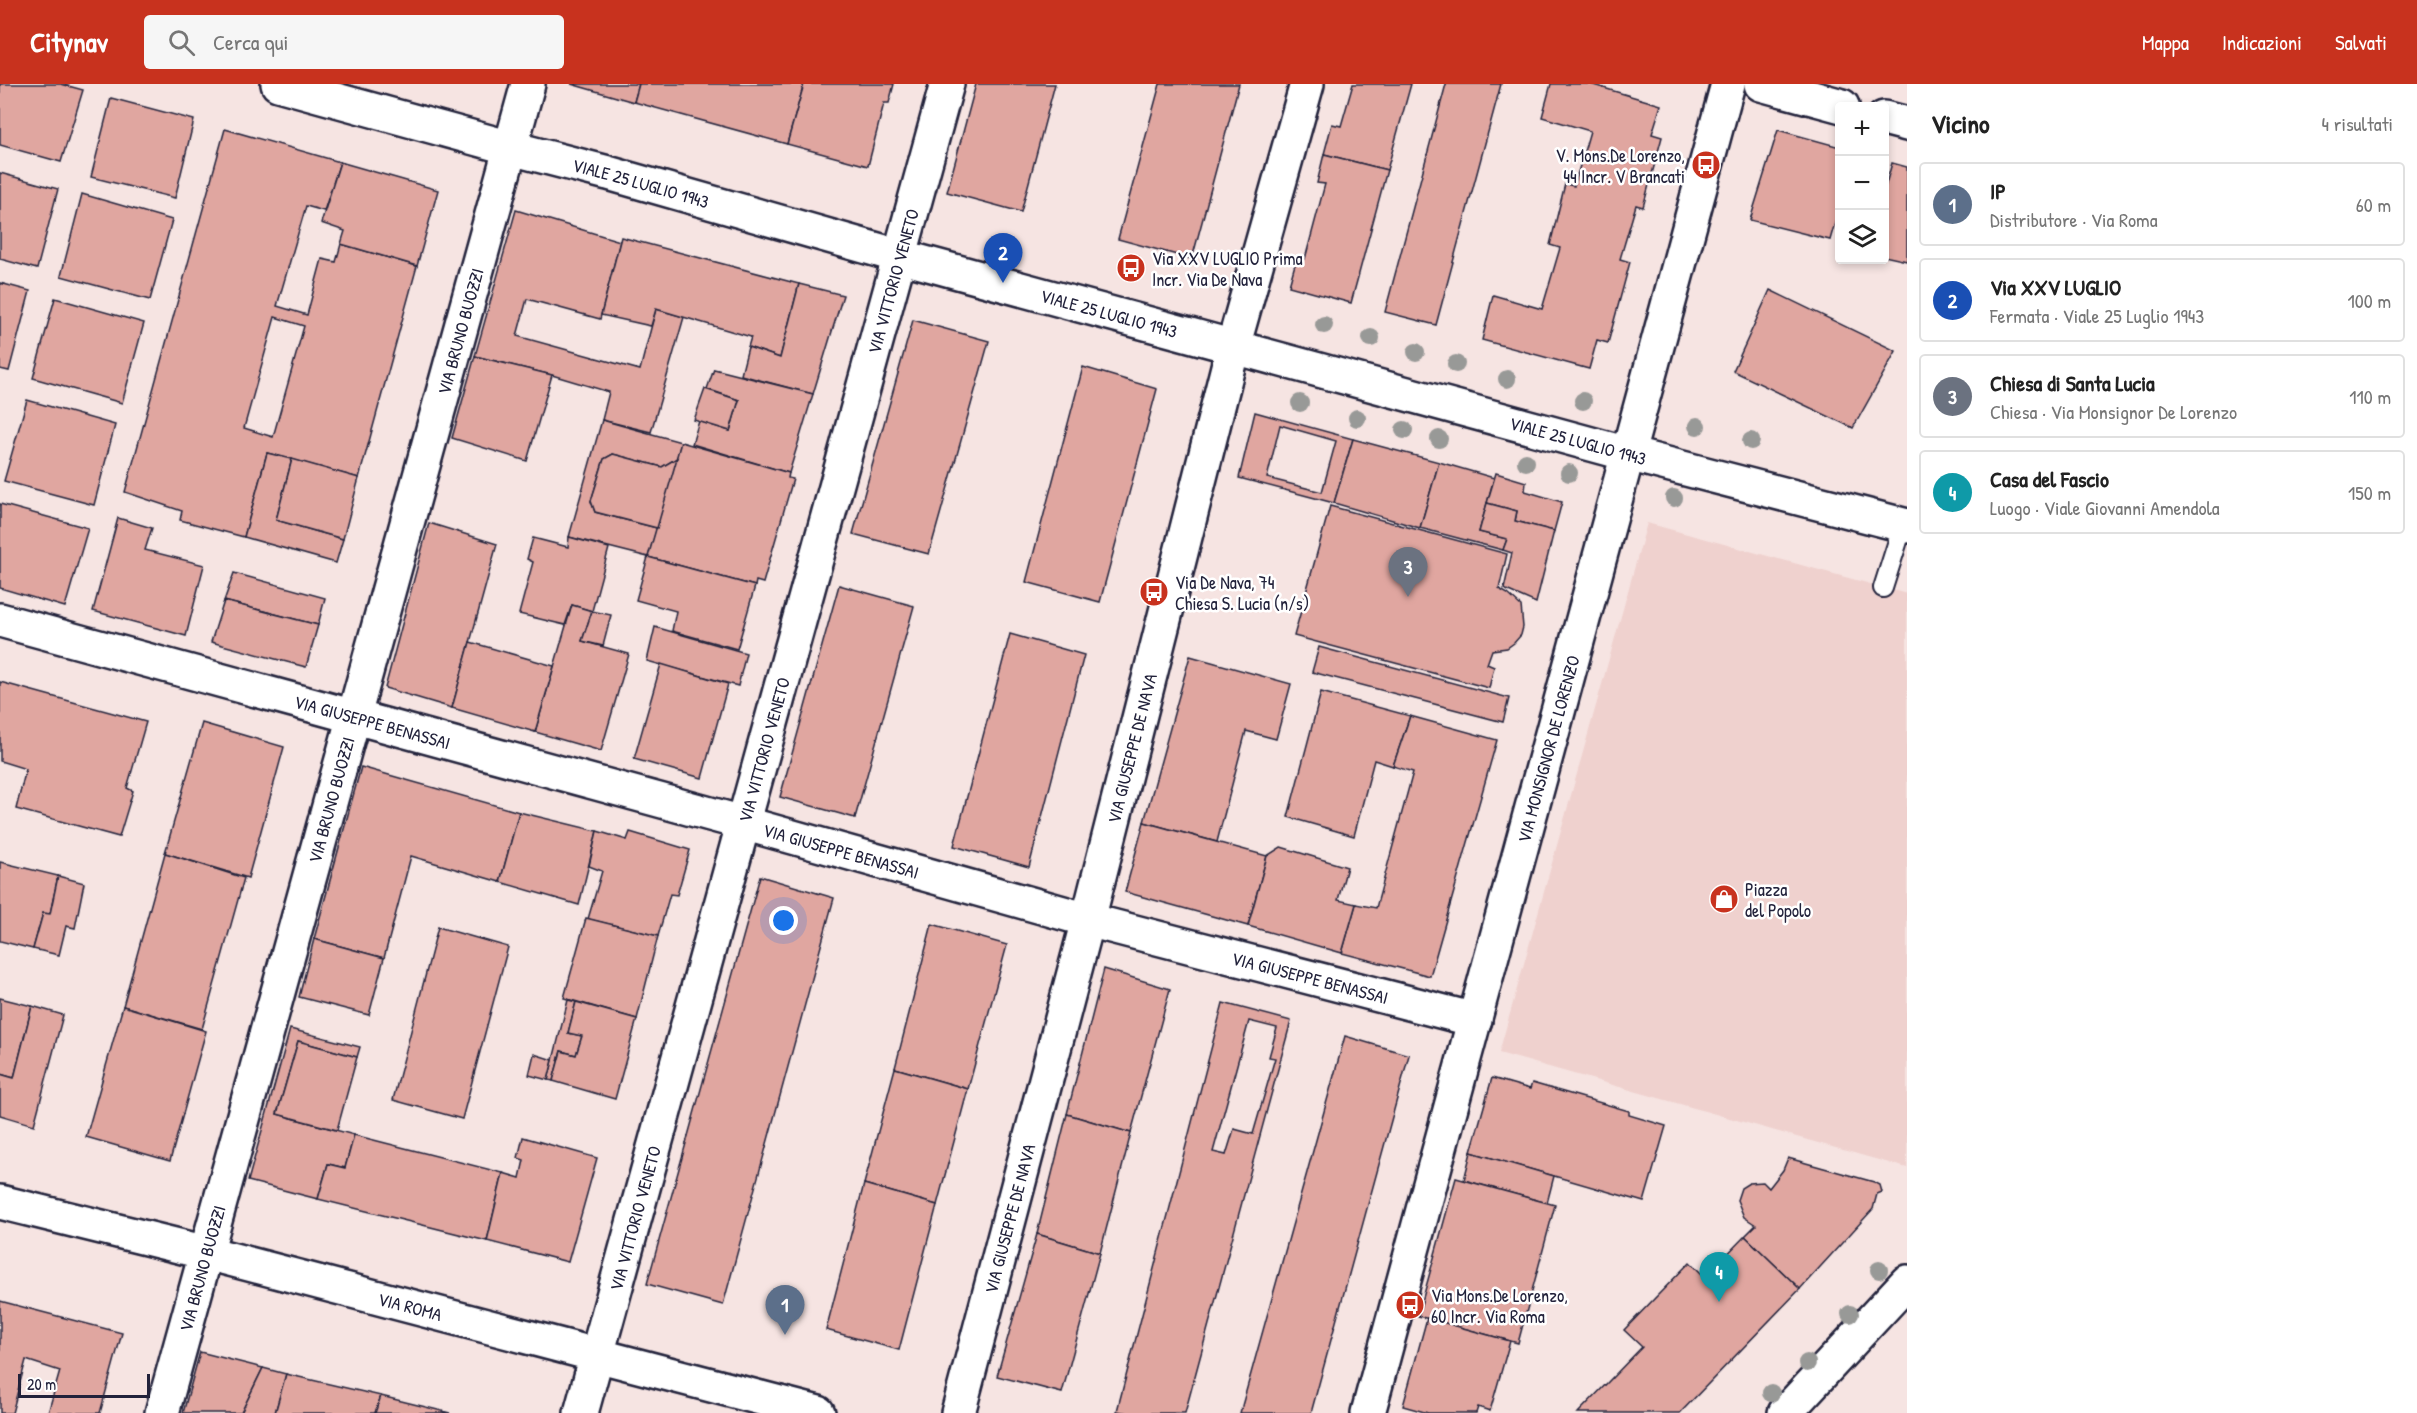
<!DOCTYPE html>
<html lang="it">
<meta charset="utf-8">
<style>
:root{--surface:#fff;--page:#f6f6f6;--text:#222;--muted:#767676;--line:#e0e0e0;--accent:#c8321e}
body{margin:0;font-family:"Patrick Hand",sans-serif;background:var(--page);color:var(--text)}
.controls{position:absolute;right:18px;top:18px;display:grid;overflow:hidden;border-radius:6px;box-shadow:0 3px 9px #0003}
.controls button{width:54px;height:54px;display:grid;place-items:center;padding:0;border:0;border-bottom:2px solid var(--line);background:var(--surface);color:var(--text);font:30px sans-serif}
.scale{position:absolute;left:18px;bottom:15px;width:132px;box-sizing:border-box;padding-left:6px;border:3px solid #22223b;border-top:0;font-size:16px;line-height:21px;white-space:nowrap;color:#22223b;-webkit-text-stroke:4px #fff;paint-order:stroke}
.you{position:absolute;left:784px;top:837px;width:21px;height:21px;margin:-15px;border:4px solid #fff;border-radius:50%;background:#1a73e8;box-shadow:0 0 0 9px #1a73e833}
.badge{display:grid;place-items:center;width:39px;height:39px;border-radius:50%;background:var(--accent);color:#fff;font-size:20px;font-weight:700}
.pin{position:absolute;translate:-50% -50px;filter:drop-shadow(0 2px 3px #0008)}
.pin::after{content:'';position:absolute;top:32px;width:21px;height:18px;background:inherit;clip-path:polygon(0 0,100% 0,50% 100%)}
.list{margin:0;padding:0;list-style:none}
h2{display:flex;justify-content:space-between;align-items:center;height:78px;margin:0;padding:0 24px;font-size:26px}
h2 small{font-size:20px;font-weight:400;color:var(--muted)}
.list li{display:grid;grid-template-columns:39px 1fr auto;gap:18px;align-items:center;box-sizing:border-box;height:84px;margin:0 12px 12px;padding:0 12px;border:2px solid var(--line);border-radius:6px}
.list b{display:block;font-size:22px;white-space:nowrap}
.list p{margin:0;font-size:20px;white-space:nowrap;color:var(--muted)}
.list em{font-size:20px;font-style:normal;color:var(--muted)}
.icon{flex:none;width:33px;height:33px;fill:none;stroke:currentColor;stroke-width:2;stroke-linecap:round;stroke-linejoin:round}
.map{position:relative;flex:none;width:1907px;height:1329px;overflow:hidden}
header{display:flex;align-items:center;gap:36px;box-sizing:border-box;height:84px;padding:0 30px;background:var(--accent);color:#fff}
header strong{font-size:28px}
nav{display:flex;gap:33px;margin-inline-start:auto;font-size:21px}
.search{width:420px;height:54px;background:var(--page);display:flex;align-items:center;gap:15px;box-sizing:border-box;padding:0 21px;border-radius:6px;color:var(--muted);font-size:22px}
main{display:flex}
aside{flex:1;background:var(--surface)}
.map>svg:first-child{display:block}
</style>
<header>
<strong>Citynav</strong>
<div class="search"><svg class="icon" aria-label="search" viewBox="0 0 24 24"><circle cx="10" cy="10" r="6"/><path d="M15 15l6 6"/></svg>Cerca qui</div>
<nav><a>Mappa</a><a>Indicazioni</a><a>Salvati</a></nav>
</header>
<main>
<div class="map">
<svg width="1907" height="1329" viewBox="0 0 1907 1329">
<rect width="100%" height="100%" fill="#f6e4e2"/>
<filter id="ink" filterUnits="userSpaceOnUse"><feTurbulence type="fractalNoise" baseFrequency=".0167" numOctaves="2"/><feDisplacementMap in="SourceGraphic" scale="12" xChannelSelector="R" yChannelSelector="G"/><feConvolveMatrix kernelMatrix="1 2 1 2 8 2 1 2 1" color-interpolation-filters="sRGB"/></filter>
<g filter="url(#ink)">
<!-- built -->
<path fill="#efd1ce" d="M 1647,439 L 1907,510 L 1907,1084 L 1499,969 Z"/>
<!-- building -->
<g fill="#e0a6a0" stroke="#22223b" stroke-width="1.5" fill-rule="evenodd">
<path d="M 0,0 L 61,0 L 83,6 L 61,78 L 0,61 Z"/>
<path d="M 571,0 L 639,0 L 634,18 Z"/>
<path d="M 639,0 L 804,0 L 787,60 L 634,18 Z"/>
<path d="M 804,0 L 894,0 L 889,19 L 884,19 L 868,82 L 787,60 Z"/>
<path d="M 976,0 L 1055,0 L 1021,128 L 947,108 Z"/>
<path d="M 1160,0 L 1239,0 L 1192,175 L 1118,155 Z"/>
<path d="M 1353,0 L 1411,0 L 1387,86 L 1324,70 L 1332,40 L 1341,42 Z"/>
<path d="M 1446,0 L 1501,0 L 1436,241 L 1385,228 Z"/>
<path d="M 1551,0 L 1590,0 L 1661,21 L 1652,50 L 1662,53 L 1643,123 L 1636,121 L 1620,175 L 1630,178 L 1608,259 L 1597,256 L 1589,285 L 1482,256 L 1493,211 L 1542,225 L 1560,164 L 1550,161 L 1565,100 L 1574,102 L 1590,47 L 1542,33 Z"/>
<path d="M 111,14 L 194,36 L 175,114 L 91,93 Z"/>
<path d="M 225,45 L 340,78 L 324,127 L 306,122 L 277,222 L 307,231 L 322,175 L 336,178 L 341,160 L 417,182 L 359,394 L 267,369 L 244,453 L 180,436 L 182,427 L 125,408 ZM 275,233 L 304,242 L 273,353 L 244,344 Z"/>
<path d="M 1778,46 L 1840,63 L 1840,121 L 1830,156 L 1750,136 Z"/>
<path d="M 1324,70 L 1387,86 L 1351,219 L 1289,202 L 1297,173 L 1305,175 L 1325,100 L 1317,99 Z"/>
<path d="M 340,78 L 438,106 L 417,182 L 341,160 L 345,147 L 321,139 Z"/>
<path d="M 1892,79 L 1907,83 L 1907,177 L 1884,172 L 1884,107 Z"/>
<path d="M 0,89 L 58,105 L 37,185 L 0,175 Z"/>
<path d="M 82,110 L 172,136 L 150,216 L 61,192 Z"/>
<path d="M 516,126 L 620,157 L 600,235 L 527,215 L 517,252 L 640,286 L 656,225 L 684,233 L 651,348 L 602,336 L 609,308 L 552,291 L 475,272 Z"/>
<path d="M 621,153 L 799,200 L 780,274 L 748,263 L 751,253 L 656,225 L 651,242 L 601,231 Z"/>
<path d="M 0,199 L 30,207 L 9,287 L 0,285 Z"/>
<path d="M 799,200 L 843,211 L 813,310 L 741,291 L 748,263 L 780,274 Z"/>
<path d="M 1770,206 L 1896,267 L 1853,344 L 1733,287 Z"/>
<path d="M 55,214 L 144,239 L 122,319 L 33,294 Z"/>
<path d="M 913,236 L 989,257 L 929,470 L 853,450 Z"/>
<path d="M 475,272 L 552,291 L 527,377 L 452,354 Z"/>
<path d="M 1083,283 L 1157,305 L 1100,518 L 1026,498 Z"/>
<path d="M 714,285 L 813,310 L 789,389 L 692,360 L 699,337 L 730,347 L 739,316 L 707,305 Z"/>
<path d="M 705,305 L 739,316 L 730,347 L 694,336 Z"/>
<path d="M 27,316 L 115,341 L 94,421 L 4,397 Z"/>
<path d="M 1255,328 L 1353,355 L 1334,419 L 1239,394 ZM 1280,341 L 1336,357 L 1322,408 L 1267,394 Z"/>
<path d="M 602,336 L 681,358 L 677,374 L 662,383 L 613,370 L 604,375 L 591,417 L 595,428 L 657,444 L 648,473 L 569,453 Z"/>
<path d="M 1353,355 L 1439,378 L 1420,444 L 1334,419 Z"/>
<path d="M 681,358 L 789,389 L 788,394 L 793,395 L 763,499 L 756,497 L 755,502 L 648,473 Z"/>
<path d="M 267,369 L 292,375 L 276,436 L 343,455 L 336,479 L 244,453 Z"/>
<path d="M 613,370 L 662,383 L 677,374 L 657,444 L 595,428 L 591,417 L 604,375 Z"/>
<path d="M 292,375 L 359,394 L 343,455 L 276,436 Z"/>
<path d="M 1439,378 L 1494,394 L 1479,448 L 1507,455 L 1503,466 L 1420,444 Z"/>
<path d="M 1496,389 L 1526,398 L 1525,407 L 1562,418 L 1554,447 L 1515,437 L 1517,427 L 1487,419 Z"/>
<path d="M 1487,419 L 1517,427 L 1515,437 L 1554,447 L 1536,519 L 1504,505 L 1512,469 L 1503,466 L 1507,455 L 1479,448 Z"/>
<path d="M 0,420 L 88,444 L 65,523 L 0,504 Z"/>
<path d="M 1330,422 L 1507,470 L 1499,505 L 1508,510 L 1521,522 L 1523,543 L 1521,551 L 1514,559 L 1507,564 L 1492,566 L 1487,580 L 1494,583 L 1489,604 L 1294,552 Z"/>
<path d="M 118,434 L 152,444 L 145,466 L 204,481 L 186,552 L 93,527 Z"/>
<path d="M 429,439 L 497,460 L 452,624 L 385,604 Z"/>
<path d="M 569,453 L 609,464 L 592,527 L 572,521 L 565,541 L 519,530 L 533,478 L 527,475 L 533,454 L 568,463 Z"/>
<path d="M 648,473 L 755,502 L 737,565 L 672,547 L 676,527 L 636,516 Z"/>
<path d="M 234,489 L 325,514 L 318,541 L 224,517 Z"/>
<path d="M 839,501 L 914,522 L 855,734 L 780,713 Z"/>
<path d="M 224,517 L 318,541 L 306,583 L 211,558 Z"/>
<path d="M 572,521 L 592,527 L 582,557 L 629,570 L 601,667 L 535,648 Z"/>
<path d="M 592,527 L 611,531 L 603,562 L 582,557 Z"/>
<path d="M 655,543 L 746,569 L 738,602 L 647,577 Z"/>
<path d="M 1010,550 L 1084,571 L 1029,783 L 954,762 Z"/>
<path d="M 470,558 L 554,582 L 535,648 L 452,624 Z"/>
<path d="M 1319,563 L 1509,614 L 1503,638 L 1312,588 Z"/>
<path d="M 1190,572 L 1291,600 L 1276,655 L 1246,647 L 1217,758 L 1144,738 Z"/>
<path d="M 661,580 L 728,600 L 702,694 L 634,675 Z"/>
<path d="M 0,598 L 146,638 L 127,704 L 133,707 L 119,753 L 16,725 L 26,685 L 0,677 Z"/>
<path d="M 1321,608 L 1410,632 L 1393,682 L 1374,676 L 1354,752 L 1288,733 Z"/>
<path d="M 1410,632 L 1497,656 L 1430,892 L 1342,869 L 1356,820 L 1376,824 L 1413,688 L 1393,682 Z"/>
<path d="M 202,639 L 284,663 L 248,794 L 165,769 Z"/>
<path d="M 361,683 L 519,728 L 500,798 L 411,772 L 384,874 L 314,855 Z"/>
<path d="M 519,728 L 597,747 L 579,821 L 500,798 Z"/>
<path d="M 1144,738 L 1267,772 L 1248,842 L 1125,808 Z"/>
<path d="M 597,747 L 627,756 L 630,748 L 690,766 L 677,811 L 670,810 L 658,852 L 588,835 L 602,787 L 589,782 Z"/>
<path d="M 1281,763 L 1347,783 L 1338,816 L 1356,820 L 1342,869 L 1248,842 L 1267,772 Z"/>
<path d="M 165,769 L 244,794 L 202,945 L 123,922 Z"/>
<path d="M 0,778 L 58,792 L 50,830 L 43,829 L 33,865 L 0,857 Z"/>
<path d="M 58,792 L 84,799 L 75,844 L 66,842 L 59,871 L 33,865 L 43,829 L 50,830 Z"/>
<path d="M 760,792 L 834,814 L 723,1221 L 647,1200 Z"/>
<path d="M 586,834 L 658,852 L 637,935 L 564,914 Z"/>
<path d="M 932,840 L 1007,861 L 968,1005 L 895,984 Z"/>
<path d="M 438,843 L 508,863 L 462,1035 L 393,1016 Z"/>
<path d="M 314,855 L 384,874 L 369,931 L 299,913 Z"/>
<path d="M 1104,885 L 1170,905 L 1131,1049 L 1067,1030 Z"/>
<path d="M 0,914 L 32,922 L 14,994 L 0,990 Z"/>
<path d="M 568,916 L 576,918 L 568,949 L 582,952 L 576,971 L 561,967 L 553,997 L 548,996 Z"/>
<path d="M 576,918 L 637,935 L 615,1015 L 553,997 L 561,967 L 576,971 L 582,952 L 568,949 Z"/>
<path d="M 1223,919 L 1291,937 L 1185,1329 L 1128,1329 L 1117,1327 ZM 1249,937 L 1277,944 L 1269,973 L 1275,974 L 1253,1050 L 1234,1045 L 1226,1071 L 1213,1068 Z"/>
<path d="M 32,922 L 63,931 L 34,1041 L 0,1031 L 0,990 L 14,994 Z"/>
<path d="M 123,922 L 206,947 L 170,1077 L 86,1053 Z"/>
<path d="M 290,945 L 360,963 L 357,973 L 298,957 L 277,1030 L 354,1051 L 345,1084 L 328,1080 L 318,1115 L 248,1097 Z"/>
<path d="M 1345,952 L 1409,971 L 1311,1329 L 1240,1329 Z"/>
<path d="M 298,957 L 357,973 L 337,1046 L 277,1030 Z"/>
<path d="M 534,970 L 553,976 L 548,996 L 529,991 Z"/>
<path d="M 895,984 L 968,1005 L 937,1121 L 864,1100 Z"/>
<path d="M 1492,994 L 1530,1005 L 1532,999 L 1629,1027 L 1629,1031 L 1666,1042 L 1644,1118 L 1471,1068 Z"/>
<path d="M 1067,1030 L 1131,1049 L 1100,1169 L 1037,1150 Z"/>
<path d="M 354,1051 L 503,1089 L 487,1157 L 318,1115 L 328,1080 L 345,1084 Z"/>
<path d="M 523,1053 L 597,1074 L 568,1178 L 487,1157 L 503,1089 L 520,1094 L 524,1076 L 518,1074 Z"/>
<path d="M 1471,1068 L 1554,1092 L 1547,1119 L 1464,1096 Z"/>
<path d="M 1788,1074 L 1874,1098 L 1880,1101 L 1882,1108 L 1877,1110 L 1873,1125 L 1800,1205 L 1745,1152 L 1756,1141 L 1744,1133 L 1737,1116 L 1741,1104 L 1749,1099 L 1763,1098 L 1769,1104 L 1783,1086 Z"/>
<path d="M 1456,1094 L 1555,1121 L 1518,1259 L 1418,1232 Z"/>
<path d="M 864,1100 L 937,1121 L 899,1266 L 826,1246 Z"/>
<path d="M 1037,1150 L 1100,1169 L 1062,1309 L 997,1292 Z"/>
<path d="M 1745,1152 L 1800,1205 L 1680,1329 L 1578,1329 L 1642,1263 L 1624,1246 L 1690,1178 L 1705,1193 Z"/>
<path d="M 0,1217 L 122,1249 L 100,1329 L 48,1329 L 60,1287 L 26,1276 L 12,1329 L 0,1329 Z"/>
<path d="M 1427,1234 L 1510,1257 L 1490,1327 L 1478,1323 L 1476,1329 L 1428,1329 L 1403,1322 Z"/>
<path d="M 200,1268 L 263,1284 L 241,1329 L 183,1329 Z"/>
<path d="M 263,1284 L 286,1290 L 275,1329 L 241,1329 Z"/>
<path d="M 286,1290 L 381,1312 L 375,1329 L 275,1329 Z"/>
<path d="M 381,1312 L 450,1329 L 375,1329 Z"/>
</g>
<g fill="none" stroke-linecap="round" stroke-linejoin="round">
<!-- service casing -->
<g stroke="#22223b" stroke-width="22">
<path id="service" d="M 1883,504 L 1903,441"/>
</g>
<!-- minor casing -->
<g stroke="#22223b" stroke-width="38">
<g id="minor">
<path d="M 1761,0 L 1842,22"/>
<path d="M 1884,34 L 1907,40"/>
<path id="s1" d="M 0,536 L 743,739 L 1088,836 L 1475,936"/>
<path id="s2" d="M 162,1329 L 528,0"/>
<path id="s3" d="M 1368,1329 L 1728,0"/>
</g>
</g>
<!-- tertiary casing -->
<g stroke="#22223b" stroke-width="38">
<g id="tertiary">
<path id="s4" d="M 278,0 L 511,64 L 608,89 L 899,172 L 1628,370 L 1907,442"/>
<path id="s5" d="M 0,1118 L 207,1169 L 818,1329"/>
<path id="s6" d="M 581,1329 L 947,0"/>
<path id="s7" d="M 958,1329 L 1088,836 L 1233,263 L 1307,0"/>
<path d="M 1785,1329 L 1907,1198"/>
</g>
</g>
<!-- service -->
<use href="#service" stroke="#fff" stroke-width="18"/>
<!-- minor -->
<use href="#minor" stroke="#fff" stroke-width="33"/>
<!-- tertiary -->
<use href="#tertiary" stroke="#fff" stroke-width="33"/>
</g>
<!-- trees -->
<g fill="#989997">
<circle cx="1324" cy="241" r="9"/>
<circle cx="1371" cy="254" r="9"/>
<circle cx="1416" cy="268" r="9"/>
<circle cx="1456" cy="280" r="9"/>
<circle cx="1507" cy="295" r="9"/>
<circle cx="1583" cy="317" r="9"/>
<circle cx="1300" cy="319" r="9"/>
<circle cx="1357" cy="334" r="9"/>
<circle cx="1697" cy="342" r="9"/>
<circle cx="1404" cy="346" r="9"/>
<circle cx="1439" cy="355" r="9"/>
<circle cx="1751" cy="357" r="9"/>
<circle cx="1526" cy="378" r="9"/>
<circle cx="1569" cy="389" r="9"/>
<circle cx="1674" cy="414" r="9"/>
<circle cx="1879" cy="1186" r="9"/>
<circle cx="1850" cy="1230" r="9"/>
<circle cx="1807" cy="1279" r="9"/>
<circle cx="1771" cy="1309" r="9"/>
</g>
</g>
<!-- icons -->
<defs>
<g id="bus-disc" transform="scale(1.5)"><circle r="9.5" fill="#c8321e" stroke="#fff"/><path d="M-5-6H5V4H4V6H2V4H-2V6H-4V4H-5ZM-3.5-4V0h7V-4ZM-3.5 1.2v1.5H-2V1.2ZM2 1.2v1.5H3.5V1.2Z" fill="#fff"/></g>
<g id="shop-disc" transform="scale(1.5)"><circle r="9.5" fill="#c8321e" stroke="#fff"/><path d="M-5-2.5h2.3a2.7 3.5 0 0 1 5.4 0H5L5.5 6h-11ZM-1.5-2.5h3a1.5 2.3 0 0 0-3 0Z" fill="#fff"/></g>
</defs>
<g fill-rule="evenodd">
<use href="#bus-disc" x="1706" y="81"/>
<use href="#bus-disc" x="1131" y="184"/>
<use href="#bus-disc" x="1154" y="508"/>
<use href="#shop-disc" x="1724" y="815"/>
<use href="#bus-disc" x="1410" y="1221"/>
</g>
<g text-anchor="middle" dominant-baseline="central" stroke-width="5" stroke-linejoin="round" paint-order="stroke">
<!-- poi labels -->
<g font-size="18" fill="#22223b" stroke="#fff" text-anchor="start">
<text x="1685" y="71" text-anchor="end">V. Mons.De Lorenzo,<tspan x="1685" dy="21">44 Incr. V Brancati</tspan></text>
<text x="1152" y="174">Via XXV LUGLIO Prima<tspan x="1152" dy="21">Incr. Via De Nava</tspan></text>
<text x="1175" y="498">Via De Nava, 74<tspan x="1175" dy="21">Chiesa S. Lucia (n/s)</tspan></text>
<text x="1745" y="805">Piazza<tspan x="1745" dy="21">del Popolo</tspan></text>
<text x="1431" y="1211">Via Mons.De Lorenzo,<tspan x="1431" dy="21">60 Incr. Via Roma</tspan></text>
</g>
<!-- street labels -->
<g font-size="18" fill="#22223b" stroke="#fff">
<text stroke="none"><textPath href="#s4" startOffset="376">VIALE 25 LUGLIO 1943</textPath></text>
<text stroke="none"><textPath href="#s6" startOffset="1174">VIA VITTORIO VENETO</textPath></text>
<text stroke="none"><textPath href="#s4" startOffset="862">VIALE 25 LUGLIO 1943</textPath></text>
<text stroke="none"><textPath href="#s2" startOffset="1122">VIA BRUNO BUOZZI</textPath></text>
<text stroke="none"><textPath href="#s4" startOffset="1348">VIALE 25 LUGLIO 1943</textPath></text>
<text stroke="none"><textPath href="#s1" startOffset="386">VIA GIUSEPPE BENASSAI</textPath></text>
<text stroke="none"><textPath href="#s6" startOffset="688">VIA VITTORIO VENETO</textPath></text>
<text stroke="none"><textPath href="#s7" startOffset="687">VIA GIUSEPPE DE NAVA</textPath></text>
<text stroke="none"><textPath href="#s3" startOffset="688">VIA MONSIGNOR DE LORENZO</textPath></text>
<text stroke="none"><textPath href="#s2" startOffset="636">VIA BRUNO BUOZZI</textPath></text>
<text stroke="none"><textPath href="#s1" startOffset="872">VIA GIUSEPPE BENASSAI</textPath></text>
<text stroke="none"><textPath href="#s1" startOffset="1358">VIA GIUSEPPE BENASSAI</textPath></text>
<text stroke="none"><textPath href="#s6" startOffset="202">VIA VITTORIO VENETO</textPath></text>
<text stroke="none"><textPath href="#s7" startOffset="201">VIA GIUSEPPE DE NAVA</textPath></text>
<text stroke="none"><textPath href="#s2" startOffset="150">VIA BRUNO BUOZZI</textPath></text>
<text stroke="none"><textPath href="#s5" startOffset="423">VIA ROMA</textPath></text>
</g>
</g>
</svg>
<div class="controls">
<button>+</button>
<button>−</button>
<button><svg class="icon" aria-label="layers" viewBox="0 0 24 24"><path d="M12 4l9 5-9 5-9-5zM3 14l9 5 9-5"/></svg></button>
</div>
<div class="scale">20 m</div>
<div class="you"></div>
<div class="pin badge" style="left:785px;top:1251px;background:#5c6f8a">1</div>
<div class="pin badge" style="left:1003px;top:199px;background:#1a4fb4">2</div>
<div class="pin badge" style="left:1408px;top:513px;background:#6b7280">3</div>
<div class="pin badge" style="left:1719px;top:1218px;background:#0f9aa8">4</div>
</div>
<aside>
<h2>Vicino<small>4 risultati</small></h2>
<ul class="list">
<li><span class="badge" style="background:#5c6f8a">1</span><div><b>IP</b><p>Distributore · Via Roma</p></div><em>60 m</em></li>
<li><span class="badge" style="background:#1a4fb4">2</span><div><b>Via XXV LUGLIO</b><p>Fermata · Viale 25 Luglio 1943</p></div><em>100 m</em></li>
<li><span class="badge" style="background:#6b7280">3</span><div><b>Chiesa di Santa Lucia</b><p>Chiesa · Via Monsignor De Lorenzo</p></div><em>110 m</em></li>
<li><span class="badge" style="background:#0f9aa8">4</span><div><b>Casa del Fascio</b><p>Luogo · Viale Giovanni Amendola</p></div><em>150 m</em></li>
</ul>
</aside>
</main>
